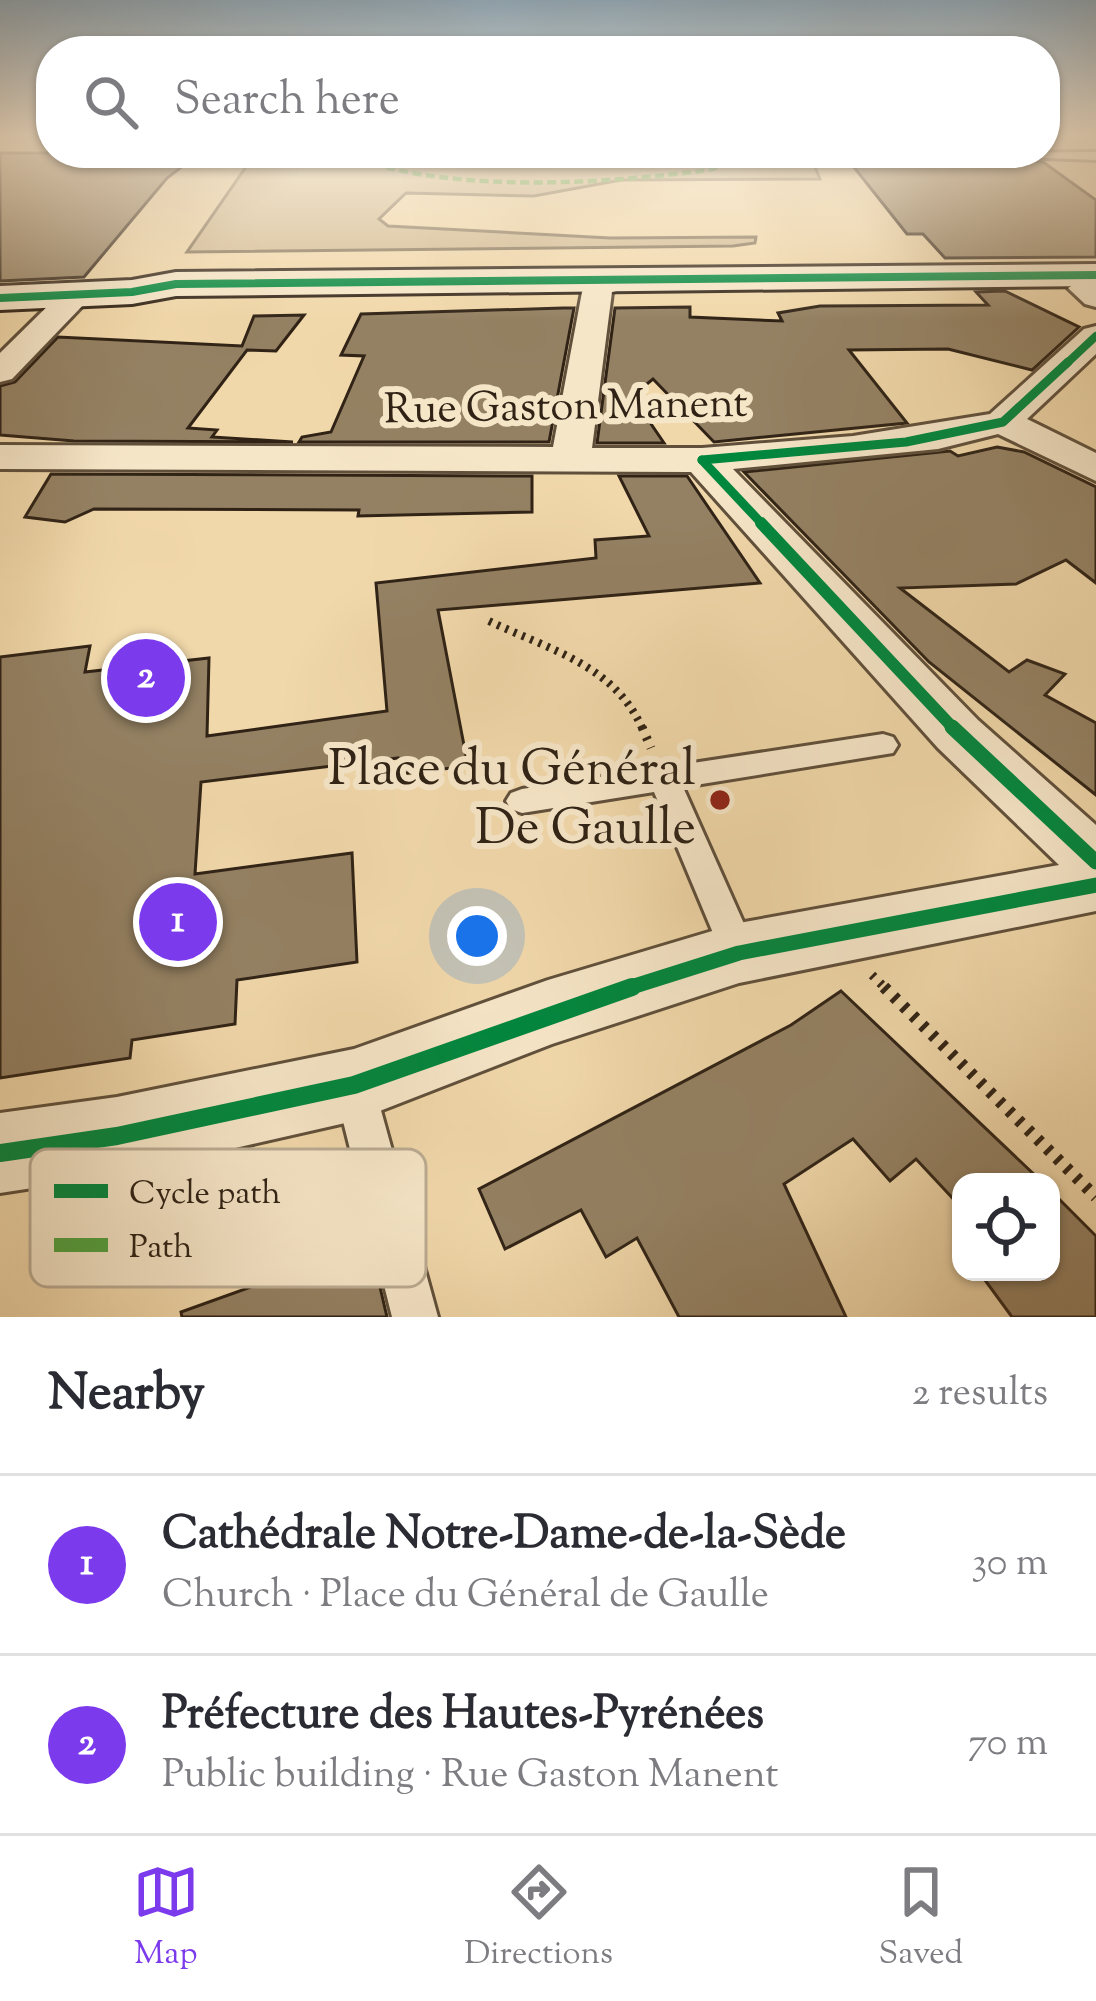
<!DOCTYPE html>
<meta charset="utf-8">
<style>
:root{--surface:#fff;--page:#f2f2f3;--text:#2b2b33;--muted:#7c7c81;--line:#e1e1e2;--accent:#7c3aed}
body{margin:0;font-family:"Sorts Mill Goudy",serif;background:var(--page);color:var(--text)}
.controls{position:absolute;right:36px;bottom:36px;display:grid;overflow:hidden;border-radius:24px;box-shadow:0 3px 9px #0004}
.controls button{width:108px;height:108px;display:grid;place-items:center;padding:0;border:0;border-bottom:3px solid var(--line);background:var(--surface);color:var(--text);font:60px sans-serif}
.you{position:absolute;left:477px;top:936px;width:42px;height:42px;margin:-30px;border:9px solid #fff;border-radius:50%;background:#1a73e8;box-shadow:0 0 0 18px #1a73e833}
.badge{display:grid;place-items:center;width:78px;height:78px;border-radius:50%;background:var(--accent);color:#fff;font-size:39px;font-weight:700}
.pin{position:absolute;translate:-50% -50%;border:6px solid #fff;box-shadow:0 3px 12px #0006}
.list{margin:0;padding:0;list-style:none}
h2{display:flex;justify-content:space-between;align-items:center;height:156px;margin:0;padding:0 48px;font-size:51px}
h2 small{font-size:39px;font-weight:400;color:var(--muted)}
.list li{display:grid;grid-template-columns:78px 1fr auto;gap:36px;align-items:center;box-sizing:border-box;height:180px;padding:0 48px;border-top:3px solid var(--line)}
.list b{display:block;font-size:45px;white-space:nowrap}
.list p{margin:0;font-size:39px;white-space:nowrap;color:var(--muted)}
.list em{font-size:39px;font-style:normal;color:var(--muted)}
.icon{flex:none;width:66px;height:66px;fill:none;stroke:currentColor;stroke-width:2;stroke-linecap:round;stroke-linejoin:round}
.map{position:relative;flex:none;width:1096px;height:1317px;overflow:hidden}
.search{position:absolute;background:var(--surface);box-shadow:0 3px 9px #0004;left:36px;right:36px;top:36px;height:132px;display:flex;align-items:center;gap:30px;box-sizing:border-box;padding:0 42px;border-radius:48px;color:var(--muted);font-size:45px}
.sheet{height:516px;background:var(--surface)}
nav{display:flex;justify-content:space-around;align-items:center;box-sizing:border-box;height:168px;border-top:3px solid var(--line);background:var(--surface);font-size:33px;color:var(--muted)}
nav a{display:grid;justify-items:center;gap:6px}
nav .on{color:var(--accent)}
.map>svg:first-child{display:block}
</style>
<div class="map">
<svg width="1096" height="1317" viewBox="0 0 1096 1317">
<rect width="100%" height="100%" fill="#f1d8aa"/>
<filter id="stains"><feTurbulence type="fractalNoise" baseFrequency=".00167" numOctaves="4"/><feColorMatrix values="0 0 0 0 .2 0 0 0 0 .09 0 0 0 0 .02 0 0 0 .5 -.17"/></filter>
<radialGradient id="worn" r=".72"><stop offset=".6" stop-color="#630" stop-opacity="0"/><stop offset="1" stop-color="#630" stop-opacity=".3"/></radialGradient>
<!-- green -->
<path fill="#d0b991" stroke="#806e54" stroke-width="3" d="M 358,153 L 809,153 L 820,179 L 621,180 L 534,196 L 406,193 L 379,219 L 388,226 L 610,238 L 756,237 L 755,243 L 733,246 L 187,252 L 248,164 L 266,157 L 352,161 L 369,156 Z"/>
<!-- building -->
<g fill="#948163" stroke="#302316" stroke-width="3">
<path d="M 0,153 L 200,153 L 167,178 L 84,277 L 0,281 Z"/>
<path d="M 974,158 L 1043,162 L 1096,200 L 1096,257 L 945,258 L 923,234 L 907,234 L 849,161 Z"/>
<path d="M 1005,291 L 1079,327 L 1032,370 L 948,349 L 849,350 L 907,423 L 714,442 L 653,379 L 632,396 L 664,443 L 597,443 L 615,308 L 690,307 L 690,317 L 782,321 L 778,313 L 820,306 L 988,305 L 976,292 Z"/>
<path d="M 563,308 L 574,308 L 549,442 L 299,442 L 302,437 L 331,432 L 364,356 L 341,355 L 361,314 Z"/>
<path d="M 304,315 L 276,351 L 247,350 L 188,428 L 217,430 L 212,437 L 293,442 L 74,441 L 0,435 L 0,386 L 15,382 L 58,337 L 242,346 L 254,316 Z"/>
<path d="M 997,447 L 1024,452 L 1096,487 L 1096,583 L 1066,560 L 1016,584 L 900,588 L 1009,672 L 1027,660 L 1065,674 L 1045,695 L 1096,723 L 1096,795 L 929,662 L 744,472 L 950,451 L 958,456 Z"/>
<path d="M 51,474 L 532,476 L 532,512 L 358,516 L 359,510 L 94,509 L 65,522 L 25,517 Z"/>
<path d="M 619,476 L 687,476 L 760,583 L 438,610 L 468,766 L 401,774 L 398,758 L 201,782 L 195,874 L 352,853 L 357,962 L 237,980 L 235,1024 L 132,1040 L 130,1058 L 0,1078 L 0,657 L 90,646 L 85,672 L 209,658 L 207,736 L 387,711 L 376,583 L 596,558 L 595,540 L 649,536 Z"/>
<path d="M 841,991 L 1042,1182 L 961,1182 L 959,1205 L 916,1159 L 890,1181 L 853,1139 L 784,1184 L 846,1317 L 679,1317 L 637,1238 L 606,1257 L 581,1210 L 505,1249 L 479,1189 L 791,1025 Z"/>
<path d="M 1051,1191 L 1096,1236 L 1096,1317 L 1012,1317 L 979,1272 L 1051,1272 Z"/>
<path d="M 334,1257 L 376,1270 L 387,1317 L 182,1317 L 181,1312 Z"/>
</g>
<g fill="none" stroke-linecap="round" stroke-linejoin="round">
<!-- lane casing -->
<g stroke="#60503b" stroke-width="6">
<g id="lane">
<path d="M 1096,152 L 1096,160 L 977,155 L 978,153 Z"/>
<path d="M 883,734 L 893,737 L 898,745 L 893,753 L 683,787 L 757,953 L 752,964 L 739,969 L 726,964 L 654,792 L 522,813 L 511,809 L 506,801 L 511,793 L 522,789 Z"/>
<path d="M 354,1066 L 368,1071 L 374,1085 L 438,1317 L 392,1317 L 334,1085 L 340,1071 Z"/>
</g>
</g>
<!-- street casing -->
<g stroke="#60503b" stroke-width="6">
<g id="street">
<path d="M 622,272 L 637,281 L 632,287 L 612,292 L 592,448 L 702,448 L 853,436 L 990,414 L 1084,329 L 1096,326 L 1096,354 L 1027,419 L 1096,453 L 1096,481 L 998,434 L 938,449 L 733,469 L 978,720 L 1096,825 L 1096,911 L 739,983 L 552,1044 L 354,1121 L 117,1175 L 0,1193 L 0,1113 L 117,1097 L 354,1049 L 548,980 L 739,923 L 1059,865 L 938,748 L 691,472 L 0,469 L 0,445 L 553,447 L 582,292 L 591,279 Z"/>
<path d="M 1083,279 L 1096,283 L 1096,307 L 1085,304 L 1068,288 Z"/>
<path d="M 77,285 L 92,294 L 88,300 L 12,379 L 0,382 L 0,353 L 66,288 Z"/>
</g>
</g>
<!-- secondary casing -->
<g stroke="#302316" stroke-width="6">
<path id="secondary" d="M 1096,264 L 1096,286 L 176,296 L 132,304 L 0,310 L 0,286 L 132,280 L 176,272 Z"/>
</g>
<!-- path-far2 -->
<path stroke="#302316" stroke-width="8" stroke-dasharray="3 6" stroke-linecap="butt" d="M 489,621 C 550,650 615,665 643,730"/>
<!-- path-far1 -->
<g stroke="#302316" stroke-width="9" stroke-dasharray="3 8" stroke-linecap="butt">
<path d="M 642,727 L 651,748"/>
<path d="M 872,975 L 887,990"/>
</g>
<!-- path -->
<path stroke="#302316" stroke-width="12" stroke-dasharray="4.5 9" stroke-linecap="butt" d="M 884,987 L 1096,1197"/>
<!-- lane -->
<use href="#lane" fill="#f6e6c8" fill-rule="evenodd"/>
<!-- street -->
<use href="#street" fill="#f6e6c8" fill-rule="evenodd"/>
<!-- secondary -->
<use href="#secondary" fill="#f6e6c8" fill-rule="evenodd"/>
<!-- quiet -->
<path stroke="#52a240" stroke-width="4.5" stroke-dasharray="9 4.5" stroke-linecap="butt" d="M 401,153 L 383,163 L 384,167 C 482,191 610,183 709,170 L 730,163 L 723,153"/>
<!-- cycleway-far4 casing -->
<g stroke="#f6e6c8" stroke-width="12">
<g id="cycleway-far4">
<path d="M 0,298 L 132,292 L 176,284 L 1096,275"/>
<path d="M 1065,365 L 1096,336"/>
</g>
</g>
<!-- cycleway-far3 casing -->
<g stroke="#f6e6c8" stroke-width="15">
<g id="cycleway-far3">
<path d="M 702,460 L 764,526"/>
<path d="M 702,460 L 906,442 L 1003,422 L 1068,362"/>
</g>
</g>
<!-- cycleway-far2 casing -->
<g stroke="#f6e6c8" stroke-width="20">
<path id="cycleway-far2" d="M 761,523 L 955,730"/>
</g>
<!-- cycleway-far1 casing -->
<g stroke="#f6e6c8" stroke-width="22">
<g id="cycleway-far1">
<path d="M 952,727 L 1096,862"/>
<path d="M 622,990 L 739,953 L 1096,885"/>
</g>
</g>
<!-- cycleway casing -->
<g stroke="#f6e6c8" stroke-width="26">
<path id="cycleway" d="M 0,1153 L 117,1136 L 354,1085 L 632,987"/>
</g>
<!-- cycleway-far4 -->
<use href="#cycleway-far4" stroke="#00873e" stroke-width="8"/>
<!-- cycleway-far3 -->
<use href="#cycleway-far3" stroke="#00873e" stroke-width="9"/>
<!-- cycleway-far2 -->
<use href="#cycleway-far2" stroke="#00873e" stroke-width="12"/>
<!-- cycleway-far1 -->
<use href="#cycleway-far1" stroke="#00873e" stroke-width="15"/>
<!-- cycleway -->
<use href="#cycleway" stroke="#00873e" stroke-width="18"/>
</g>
<!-- sky -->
<linearGradient id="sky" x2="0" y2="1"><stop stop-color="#91aabb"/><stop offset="0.42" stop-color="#f9edd9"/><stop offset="1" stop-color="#f9edd9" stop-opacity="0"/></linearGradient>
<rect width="1096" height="320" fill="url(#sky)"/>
<!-- markers -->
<circle fill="#8f2418" stroke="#f6e6c8" stroke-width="4.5" cx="720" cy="800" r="12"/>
<g text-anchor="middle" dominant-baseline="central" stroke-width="12" stroke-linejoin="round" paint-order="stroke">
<!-- far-street labels -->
<g font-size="42" fill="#302316" stroke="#f6e6c8">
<text transform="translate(566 409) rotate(-1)">Rue Gaston Manent</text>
</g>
<!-- poi labels -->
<g font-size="51" fill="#302316" stroke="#f6e6c8" text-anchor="end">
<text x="696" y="771">Place du Général<tspan x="696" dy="59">De Gaulle</tspan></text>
</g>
</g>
<!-- legend -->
<rect x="30" y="1149" width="396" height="138" rx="18" fill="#f6e6c8" stroke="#bbac93" stroke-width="3"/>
<rect x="54" y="1184" width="54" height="14" fill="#00873e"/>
<rect x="54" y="1238" width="54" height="14" fill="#52a240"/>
<g font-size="33" fill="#302316">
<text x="129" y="1203">Cycle path</text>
<text x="129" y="1257">Path</text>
</g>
<rect width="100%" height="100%" filter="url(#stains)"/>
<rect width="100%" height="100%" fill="url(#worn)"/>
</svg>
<div class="controls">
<button><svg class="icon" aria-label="locate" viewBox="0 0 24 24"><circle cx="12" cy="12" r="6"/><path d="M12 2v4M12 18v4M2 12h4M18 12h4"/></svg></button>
</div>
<div class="you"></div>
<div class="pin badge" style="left:178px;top:922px">1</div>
<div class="pin badge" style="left:146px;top:678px">2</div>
<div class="search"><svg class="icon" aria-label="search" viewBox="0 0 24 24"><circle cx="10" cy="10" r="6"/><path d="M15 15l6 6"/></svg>Search here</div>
</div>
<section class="sheet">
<h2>Nearby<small>2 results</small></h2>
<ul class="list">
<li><span class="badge">1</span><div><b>Cathédrale Notre-Dame-de-la-Sède</b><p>Church · Place du Général de Gaulle</p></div><em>30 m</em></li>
<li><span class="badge">2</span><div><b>Préfecture des Hautes-Pyrénées</b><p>Public building · Rue Gaston Manent</p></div><em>70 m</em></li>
</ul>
</section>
<nav>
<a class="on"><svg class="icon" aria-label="map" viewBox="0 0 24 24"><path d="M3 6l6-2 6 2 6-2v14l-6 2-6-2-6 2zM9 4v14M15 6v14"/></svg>Map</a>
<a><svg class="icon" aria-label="directions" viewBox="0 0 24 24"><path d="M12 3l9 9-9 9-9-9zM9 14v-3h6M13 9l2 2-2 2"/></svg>Directions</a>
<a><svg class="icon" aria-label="saved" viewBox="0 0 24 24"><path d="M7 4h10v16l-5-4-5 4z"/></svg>Saved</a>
</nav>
